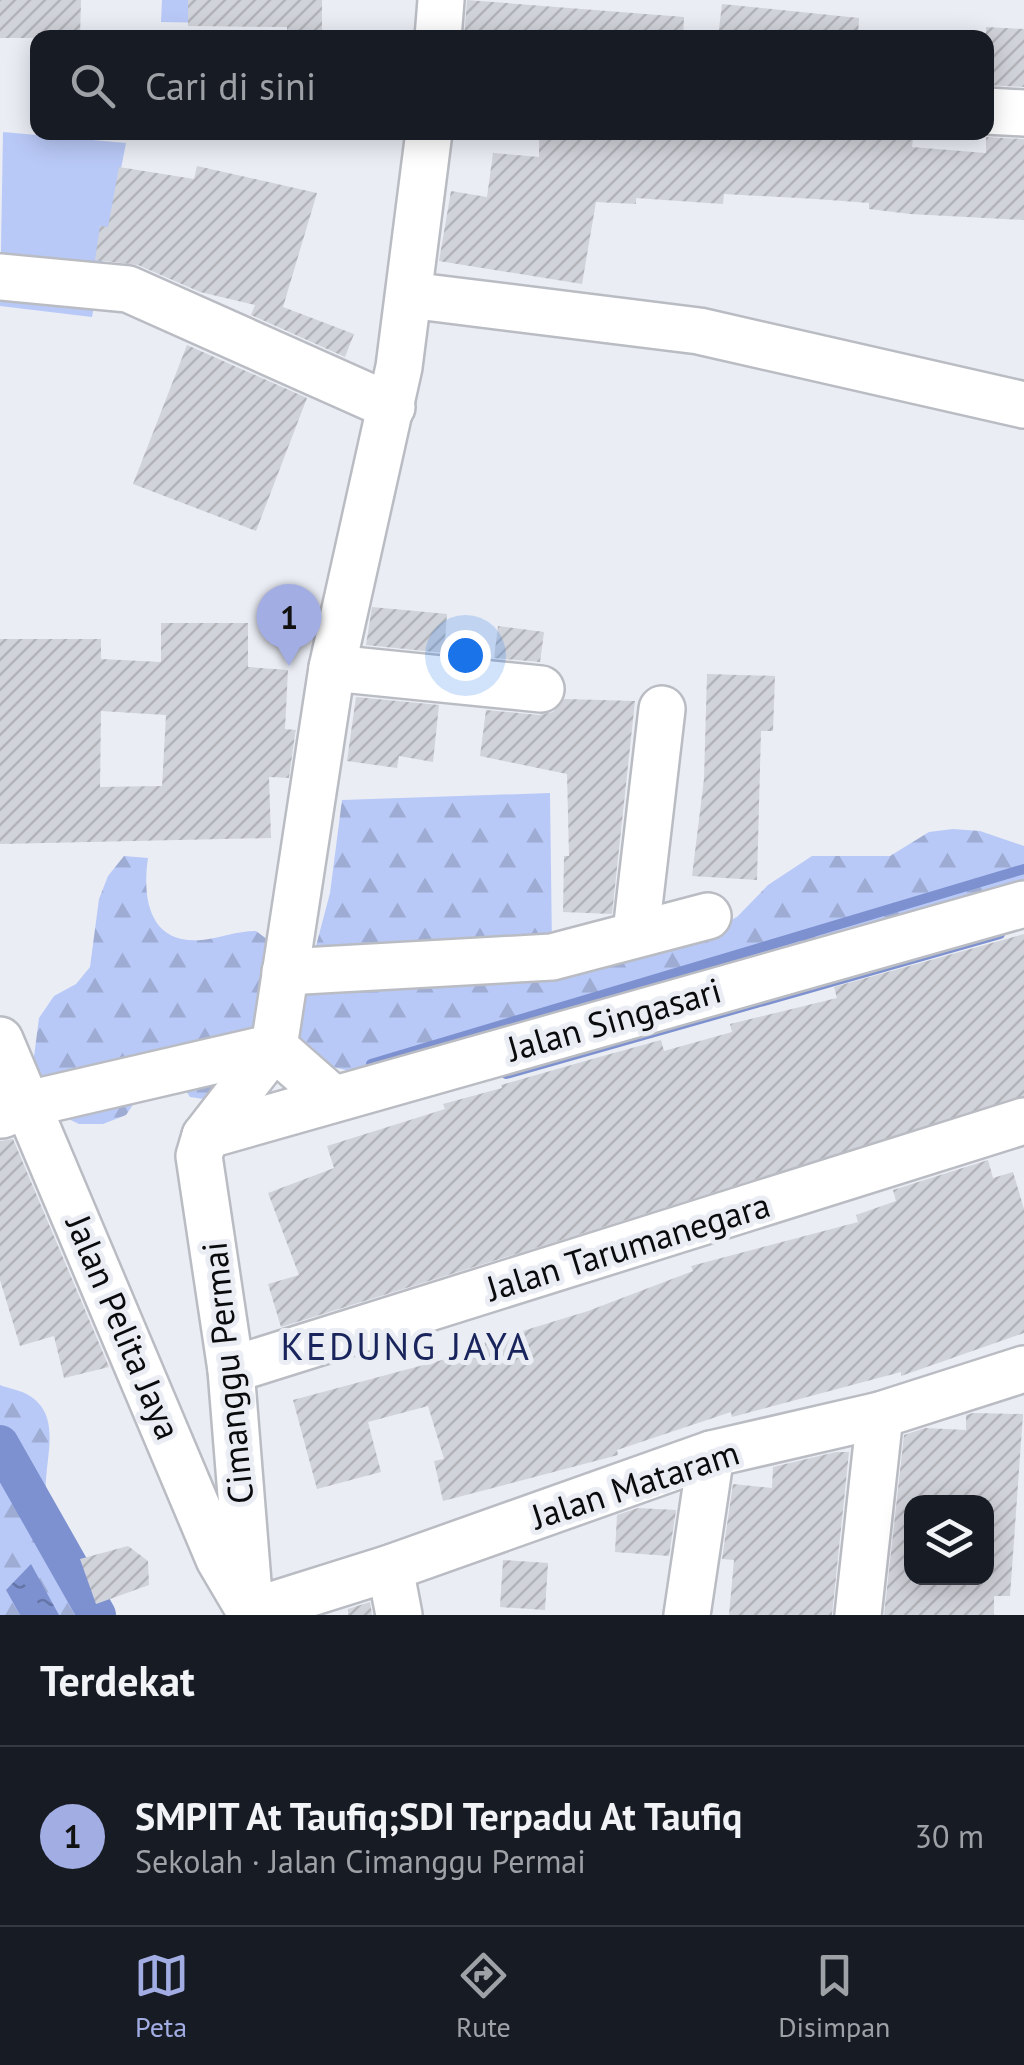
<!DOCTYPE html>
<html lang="id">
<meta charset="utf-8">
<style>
:root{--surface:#171b24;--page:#242831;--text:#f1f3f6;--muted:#9ea1a6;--line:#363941;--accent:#a2ade3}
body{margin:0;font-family:"PT Sans",sans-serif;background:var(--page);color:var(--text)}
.controls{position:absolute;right:30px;bottom:30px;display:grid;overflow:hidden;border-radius:20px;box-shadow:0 5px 25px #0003}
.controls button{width:90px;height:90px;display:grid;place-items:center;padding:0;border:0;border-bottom:2px solid var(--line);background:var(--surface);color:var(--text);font:50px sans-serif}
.you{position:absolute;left:465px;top:655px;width:35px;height:35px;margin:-25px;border:8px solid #fff;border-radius:50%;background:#1a73e8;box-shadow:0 0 0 15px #1a73e833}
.badge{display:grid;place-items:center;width:65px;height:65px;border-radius:50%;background:var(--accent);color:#111;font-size:32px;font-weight:700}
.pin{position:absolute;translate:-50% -82px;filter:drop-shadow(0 2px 5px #0008)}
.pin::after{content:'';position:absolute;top:52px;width:35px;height:30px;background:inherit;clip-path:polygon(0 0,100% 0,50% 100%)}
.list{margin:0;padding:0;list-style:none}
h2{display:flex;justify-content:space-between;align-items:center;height:130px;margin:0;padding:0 40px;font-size:42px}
h2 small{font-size:32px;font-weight:400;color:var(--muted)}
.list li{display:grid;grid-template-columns:65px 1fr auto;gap:30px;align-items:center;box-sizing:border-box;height:180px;padding:0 40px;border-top:2px solid var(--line)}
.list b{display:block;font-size:38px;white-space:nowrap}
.list p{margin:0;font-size:32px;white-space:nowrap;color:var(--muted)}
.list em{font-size:32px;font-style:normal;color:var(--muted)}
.icon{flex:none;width:55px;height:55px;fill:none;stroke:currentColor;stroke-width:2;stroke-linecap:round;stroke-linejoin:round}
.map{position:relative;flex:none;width:1024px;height:1615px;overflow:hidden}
.search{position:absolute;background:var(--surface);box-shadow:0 5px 25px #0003;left:30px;right:30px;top:30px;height:110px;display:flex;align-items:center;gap:25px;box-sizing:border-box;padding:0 35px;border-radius:20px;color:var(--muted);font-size:38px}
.sheet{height:310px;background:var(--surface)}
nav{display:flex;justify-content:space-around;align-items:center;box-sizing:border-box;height:140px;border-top:2px solid var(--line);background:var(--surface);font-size:28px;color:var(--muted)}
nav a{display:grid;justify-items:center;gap:5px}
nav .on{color:var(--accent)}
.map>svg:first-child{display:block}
</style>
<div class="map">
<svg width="1024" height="1615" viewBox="0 0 1024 1615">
<defs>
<pattern id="forest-firs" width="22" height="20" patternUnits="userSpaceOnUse" patternTransform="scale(2.5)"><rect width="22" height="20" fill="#b9c9f7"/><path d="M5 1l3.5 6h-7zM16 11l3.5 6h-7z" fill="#9eabd3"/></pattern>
<pattern id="water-ripples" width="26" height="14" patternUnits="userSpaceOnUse" patternTransform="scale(2.5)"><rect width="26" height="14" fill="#7d91d0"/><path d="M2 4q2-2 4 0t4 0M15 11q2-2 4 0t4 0" fill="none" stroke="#6575a7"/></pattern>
<pattern id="building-hatch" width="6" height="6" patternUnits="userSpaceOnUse" patternTransform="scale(2.5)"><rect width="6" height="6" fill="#d1d3da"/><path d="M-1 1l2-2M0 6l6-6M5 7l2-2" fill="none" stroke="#b2b4ba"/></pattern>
</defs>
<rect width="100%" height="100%" fill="#eaedf4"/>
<!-- forest -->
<g fill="url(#forest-firs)">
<path d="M 550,793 L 552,947 L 316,946 L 330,893 L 342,800 Z"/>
<path d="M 953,829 L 980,831 L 1024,846 L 1024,889 L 358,1073 L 291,1057 L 244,1105 L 190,1097 L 177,1077 L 141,1093 L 126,1115 L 103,1124 L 79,1124 L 58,1114 L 32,1072 L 39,1018 L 54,996 L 76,984 L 90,967 L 99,899 L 108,876 L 124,856 L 148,858 C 142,898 149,945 202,940 C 221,938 236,931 256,931 L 276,946 L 539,980 L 564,978 L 712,930 L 737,917 L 768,885 L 812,856 L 890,856 L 929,832 Z"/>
<path d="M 0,1385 C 10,1389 21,1390 30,1396 C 66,1419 40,1468 47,1501 C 53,1529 70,1537 86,1558 L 88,1600 L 97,1615 L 0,1615 Z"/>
</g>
<!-- green -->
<g fill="#b9c9f7">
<path d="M 162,0 L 214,0 L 213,23 L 161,22 Z"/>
<path d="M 3,132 L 126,143 L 92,317 L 0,306 Z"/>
</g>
<!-- water -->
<path fill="url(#water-ripples)" d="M 31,1564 L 59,1615 L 20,1615 L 6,1590 Z"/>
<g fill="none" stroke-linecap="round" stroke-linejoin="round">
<!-- stream -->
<g stroke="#7d91d0" stroke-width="10">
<path d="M 371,1064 L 1024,869"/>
<path d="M 506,1074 L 1000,934"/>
</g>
<!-- canal -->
<path stroke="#7d91d0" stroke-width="38" d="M 0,1444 L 97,1615"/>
</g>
<!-- building -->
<g fill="url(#building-hatch)" fill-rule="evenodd">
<path d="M 0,0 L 81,0 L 80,38 L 0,38 Z"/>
<path d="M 188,0 L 322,0 L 322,38 L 287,38 L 287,27 L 188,26 Z"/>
<path d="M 467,0 L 684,17 L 683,38 L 464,38 Z"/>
<path d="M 722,4 L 859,18 L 858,38 L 718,38 Z"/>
<path d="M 986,27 L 1024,29 L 1024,87 L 986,85 Z"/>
<path d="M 539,132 L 869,134 L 913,139 L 912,147 L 986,153 L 986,137 L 1024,139 L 1024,220 L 910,214 L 869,209 L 869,203 L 816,199 L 724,194 L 723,204 L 636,198 L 636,204 L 596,202 L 582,284 L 439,261 L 451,191 L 487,197 L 493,153 L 539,157 Z"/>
<path d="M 197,166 L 317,193 L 283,307 L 354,334 L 345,357 L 251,315 L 255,305 L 200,292 L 138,265 L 95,260 L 100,226 L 108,227 L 119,167 L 194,179 Z"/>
<path d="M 187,345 L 307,398 L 256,531 L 133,484 Z"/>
<path d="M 372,607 L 447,614 L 444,653 L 366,645 Z"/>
<path d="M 161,623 L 248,623 L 248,667 L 288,670 L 285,729 L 296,730 L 295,734 L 289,778 L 269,777 L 271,838 L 0,844 L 0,639 L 101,639 L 101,659 L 161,662 ZM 101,711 L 166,715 L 162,786 L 100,787 Z"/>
<path d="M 498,626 L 544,632 L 540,662 L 494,658 Z"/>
<path d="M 707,674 L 775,676 L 773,731 L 761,731 L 757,880 L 692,876 L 704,779 Z"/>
<path d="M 356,697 L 439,705 L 433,762 L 399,756 L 397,768 L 347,761 Z"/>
<path d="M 564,699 L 635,701 L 612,914 L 563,912 L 564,856 L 569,856 L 567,774 L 480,756 L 486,710 L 539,715 L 553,712 Z"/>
<path d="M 1024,934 L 1024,1096 L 281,1327 L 268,1284 L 299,1275 L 268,1193 L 334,1168 L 327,1146 L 445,1109 L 443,1104 L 502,1088 L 501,1085 L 603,1056 L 661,1040 L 664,1051 L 732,1032 L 730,1024 L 837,998 L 834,987 Z"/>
<path d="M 13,1139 L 109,1367 L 64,1378 L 54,1336 L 20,1346 L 0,1280 L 0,1141 Z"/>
<path d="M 988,1160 L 993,1178 L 1013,1172 L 1024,1209 L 1024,1333 L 901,1376 L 901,1372 L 732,1417 L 731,1412 L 617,1450 L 618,1455 L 443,1501 L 434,1461 L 444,1459 L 428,1406 L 368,1422 L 381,1472 L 317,1489 L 293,1400 L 468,1353 L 467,1348 L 588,1311 L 693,1271 L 691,1266 L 858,1222 L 856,1215 L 896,1201 L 893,1190 Z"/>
<path d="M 973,1413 L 1023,1414 L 1010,1596 L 994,1596 L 994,1615 L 884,1615 L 904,1435 L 925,1428 L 966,1430 L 966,1415 ZM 912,1502 L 986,1502 L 986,1578 L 912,1578 Z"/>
<path d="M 836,1452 L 849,1452 L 832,1615 L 729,1615 L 734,1560 L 722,1559 L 733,1484 L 772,1488 L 773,1467 Z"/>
<path d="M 638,1508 L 676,1510 L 669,1556 L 615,1552 L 617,1515 Z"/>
<path d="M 128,1546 L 148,1561 L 149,1585 L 96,1604 L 80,1559 Z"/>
<path d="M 503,1560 L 548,1563 L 545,1610 L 500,1607 Z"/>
<path d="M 370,1602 L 372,1615 L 348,1615 L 348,1609 Z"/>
</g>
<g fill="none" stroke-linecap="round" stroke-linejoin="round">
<!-- minor casing -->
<g stroke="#babcc3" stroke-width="50">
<g id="minor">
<path d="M 438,38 L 441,0"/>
<path d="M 986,111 L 1024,113"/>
<path d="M 0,277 L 128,289 L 392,407"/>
<path d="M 409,295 L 699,331 L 1024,405"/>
<path d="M 332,668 L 541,689"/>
<path d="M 636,932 L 662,709"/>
<path d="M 285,972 L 552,957 L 708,916"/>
<path d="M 0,1040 L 219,1559 L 252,1615"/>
<path d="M 332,1098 L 274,1047 L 332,668 L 399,367 L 429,132"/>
<path d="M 2,1115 L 28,1104 L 274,1047"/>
<path d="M 205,1136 L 1024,904"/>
<path d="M 231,1370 L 1024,1121"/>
<path d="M 390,1568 L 399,1615"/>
<path d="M 249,1595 L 231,1370 L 199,1156 L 205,1136 L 274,1047"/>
<path d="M 250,1612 L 390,1568 L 711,1454 L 880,1415 L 1024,1369"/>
<path d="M 687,1615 L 711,1454"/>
<path d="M 858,1615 L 880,1415"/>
</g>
</g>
<!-- minor -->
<use href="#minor" stroke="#fff" stroke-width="45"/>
</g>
<g text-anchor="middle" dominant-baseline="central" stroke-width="10" stroke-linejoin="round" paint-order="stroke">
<!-- street labels -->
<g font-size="35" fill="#0a0b0d" stroke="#eaedf4">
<text transform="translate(614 1019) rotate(-16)">Jalan Singasari</text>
<text transform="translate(628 1246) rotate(-17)">Jalan Tarumanegara</text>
<text transform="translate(124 1327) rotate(67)">Jalan Pelita Jaya</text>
<text transform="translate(227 1373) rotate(-96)">Cimanggu Permai</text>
<text transform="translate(635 1484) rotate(-18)">Jalan Mataram</text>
</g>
<!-- neighbourhood labels -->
<g font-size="38" letter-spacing="2.5" fill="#18245b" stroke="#eaedf4">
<text x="406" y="1345">KEDUNG JAYA</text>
</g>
</g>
</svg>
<div class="controls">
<button><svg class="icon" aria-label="layers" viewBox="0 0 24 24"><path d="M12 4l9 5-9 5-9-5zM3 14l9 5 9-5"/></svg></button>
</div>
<div class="you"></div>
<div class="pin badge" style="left:289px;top:666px">1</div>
<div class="search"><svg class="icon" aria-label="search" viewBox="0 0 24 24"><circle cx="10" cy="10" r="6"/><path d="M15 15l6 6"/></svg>Cari di sini</div>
</div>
<section class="sheet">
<h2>Terdekat<small></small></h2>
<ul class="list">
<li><span class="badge">1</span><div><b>SMPIT At Taufiq;SDI Terpadu At Taufiq</b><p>Sekolah · Jalan Cimanggu Permai</p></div><em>30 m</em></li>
</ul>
</section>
<nav>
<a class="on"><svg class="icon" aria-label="map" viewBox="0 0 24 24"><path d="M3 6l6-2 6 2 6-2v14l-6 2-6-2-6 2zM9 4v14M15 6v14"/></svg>Peta</a>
<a><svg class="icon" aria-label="directions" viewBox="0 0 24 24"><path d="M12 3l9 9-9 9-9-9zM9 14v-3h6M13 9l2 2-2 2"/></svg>Rute</a>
<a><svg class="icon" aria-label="saved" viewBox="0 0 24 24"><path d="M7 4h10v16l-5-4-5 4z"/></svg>Disimpan</a>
</nav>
